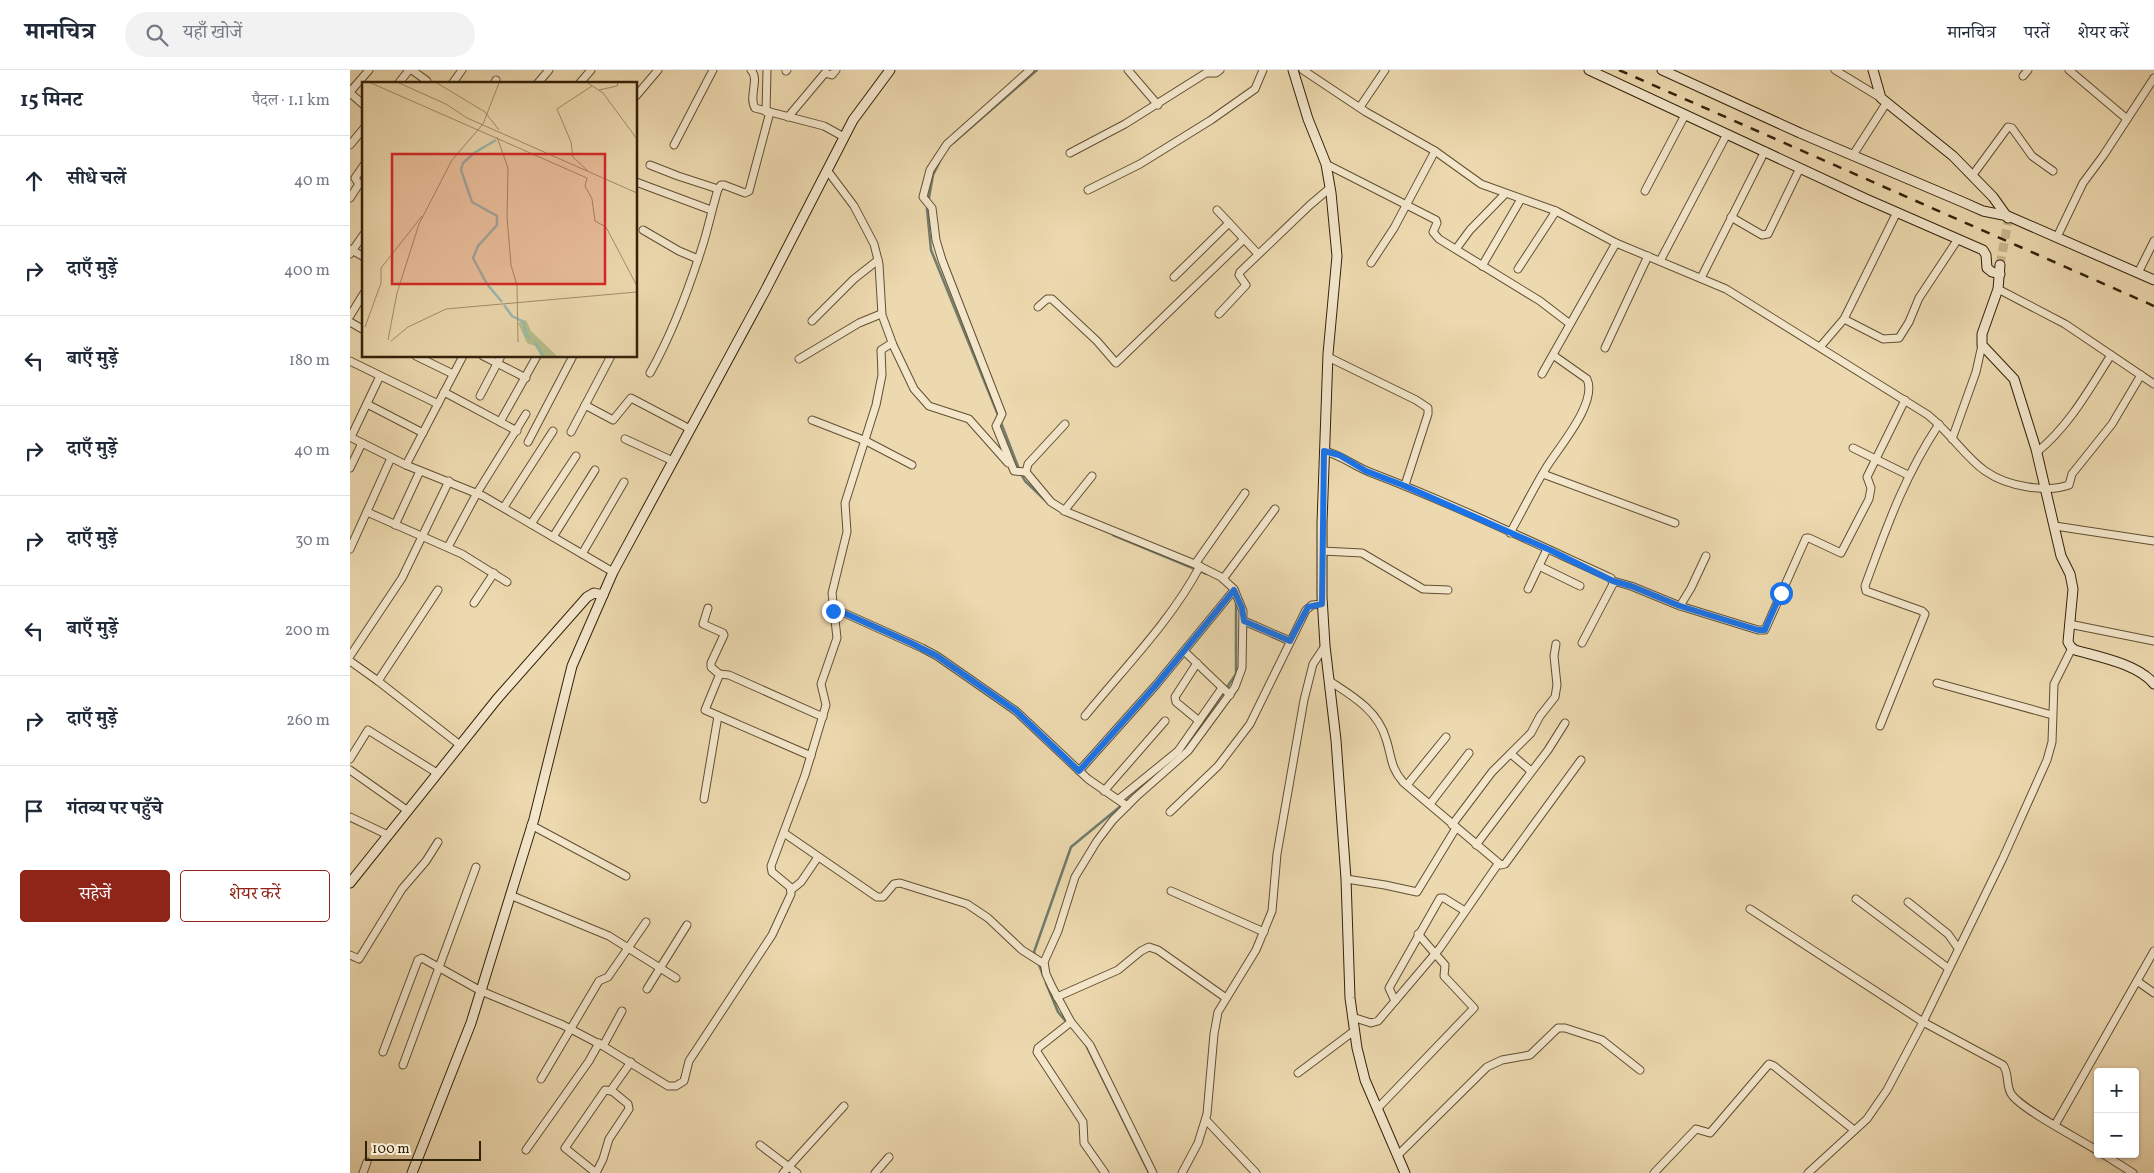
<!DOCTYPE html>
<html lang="hi">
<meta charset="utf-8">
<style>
:root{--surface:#fff;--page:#f2f2f3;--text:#1f2937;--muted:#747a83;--line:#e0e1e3;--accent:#8f2418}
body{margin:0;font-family:Vollkorn,"Noto Serif Devanagari",serif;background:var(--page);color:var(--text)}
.controls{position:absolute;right:15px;bottom:15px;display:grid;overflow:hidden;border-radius:5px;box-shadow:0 1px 4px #0004}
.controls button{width:45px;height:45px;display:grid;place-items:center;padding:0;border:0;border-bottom:1px solid var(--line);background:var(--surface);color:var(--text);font:25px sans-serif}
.scale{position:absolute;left:15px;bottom:12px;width:116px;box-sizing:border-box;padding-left:5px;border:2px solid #322109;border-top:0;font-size:14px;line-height:18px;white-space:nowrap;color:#322109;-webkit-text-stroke:4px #f3e6cb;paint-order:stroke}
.stop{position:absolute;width:15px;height:15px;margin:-11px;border:4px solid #1a73e8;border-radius:50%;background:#fff}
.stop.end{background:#1a73e8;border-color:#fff;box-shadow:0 1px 5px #0008}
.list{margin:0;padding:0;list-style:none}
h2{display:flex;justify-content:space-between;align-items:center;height:65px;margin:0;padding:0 20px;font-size:21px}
h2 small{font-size:16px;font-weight:400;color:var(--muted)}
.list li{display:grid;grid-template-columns:32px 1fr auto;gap:15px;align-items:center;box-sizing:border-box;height:90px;padding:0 20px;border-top:1px solid var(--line)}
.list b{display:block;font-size:19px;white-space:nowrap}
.list em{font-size:16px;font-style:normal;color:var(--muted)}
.actions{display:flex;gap:10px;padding:15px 20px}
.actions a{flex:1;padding:11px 0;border:1px solid var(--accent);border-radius:5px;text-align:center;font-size:18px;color:var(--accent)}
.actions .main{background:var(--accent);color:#fff}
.icon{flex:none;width:28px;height:28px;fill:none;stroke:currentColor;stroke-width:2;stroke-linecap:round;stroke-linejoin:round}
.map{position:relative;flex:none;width:1804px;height:1103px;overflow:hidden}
header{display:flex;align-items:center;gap:30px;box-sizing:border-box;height:70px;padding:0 25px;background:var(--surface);border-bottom:1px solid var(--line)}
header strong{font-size:24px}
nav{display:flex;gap:28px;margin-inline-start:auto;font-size:18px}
.search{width:350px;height:45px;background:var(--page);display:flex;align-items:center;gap:12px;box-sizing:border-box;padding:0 18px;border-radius:28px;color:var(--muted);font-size:19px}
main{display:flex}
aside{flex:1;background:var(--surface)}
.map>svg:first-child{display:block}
</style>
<header>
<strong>मानचित्र</strong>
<div class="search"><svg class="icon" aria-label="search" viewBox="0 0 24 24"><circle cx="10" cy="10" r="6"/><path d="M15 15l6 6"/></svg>यहाँ खोजें</div>
<nav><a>मानचित्र</a><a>परतें</a><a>शेयर करें</a></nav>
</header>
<main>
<aside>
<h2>15 मिनट<small>पैदल · 1.1 km</small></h2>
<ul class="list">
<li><svg class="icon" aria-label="ahead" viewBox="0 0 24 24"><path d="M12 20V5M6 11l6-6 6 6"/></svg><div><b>सीधे चलें</b></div><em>40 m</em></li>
<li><svg class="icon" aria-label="right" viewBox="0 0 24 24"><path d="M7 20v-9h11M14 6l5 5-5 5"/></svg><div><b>दाएँ मुड़ें</b></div><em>400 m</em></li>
<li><svg class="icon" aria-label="left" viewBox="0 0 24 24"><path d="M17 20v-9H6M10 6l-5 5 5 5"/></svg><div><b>बाएँ मुड़ें</b></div><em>180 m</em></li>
<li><svg class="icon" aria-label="right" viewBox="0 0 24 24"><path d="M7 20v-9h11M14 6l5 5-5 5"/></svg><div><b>दाएँ मुड़ें</b></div><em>40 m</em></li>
<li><svg class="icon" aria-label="right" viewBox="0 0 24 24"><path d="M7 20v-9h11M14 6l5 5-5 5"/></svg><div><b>दाएँ मुड़ें</b></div><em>30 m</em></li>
<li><svg class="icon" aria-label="left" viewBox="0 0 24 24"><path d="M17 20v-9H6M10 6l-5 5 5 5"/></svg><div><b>बाएँ मुड़ें</b></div><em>200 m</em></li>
<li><svg class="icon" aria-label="right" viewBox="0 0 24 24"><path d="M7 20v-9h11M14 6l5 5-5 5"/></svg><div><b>दाएँ मुड़ें</b></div><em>260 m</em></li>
<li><svg class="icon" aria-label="arrive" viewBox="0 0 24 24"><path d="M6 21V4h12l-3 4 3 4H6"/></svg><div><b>गंतव्य पर पहुँचे</b></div></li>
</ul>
<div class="actions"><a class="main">सहेजें</a><a>शेयर करें</a></div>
</aside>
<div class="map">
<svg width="1804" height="1103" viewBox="0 0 1804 1103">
<rect width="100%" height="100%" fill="#edd9af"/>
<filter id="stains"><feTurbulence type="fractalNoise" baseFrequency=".004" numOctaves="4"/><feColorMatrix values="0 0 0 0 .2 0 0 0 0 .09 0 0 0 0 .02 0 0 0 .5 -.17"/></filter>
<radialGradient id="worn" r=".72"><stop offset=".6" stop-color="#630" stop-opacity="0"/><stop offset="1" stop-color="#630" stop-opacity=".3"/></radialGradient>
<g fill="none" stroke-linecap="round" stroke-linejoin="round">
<!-- stream -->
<g stroke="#707c6d" stroke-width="2.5">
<path d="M 603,73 L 687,0"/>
<path d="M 590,91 L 583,105 L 577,139 L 581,180 L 648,345"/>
<path d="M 650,350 L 669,399"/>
<path d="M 671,404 L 675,411 L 696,431"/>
<path d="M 763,465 L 857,504"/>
<path d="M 831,682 L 836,677 L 886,604 L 886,532"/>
<path d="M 686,887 L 684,882 L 721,777 L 772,735 L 818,694"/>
<path d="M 688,892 L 693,905"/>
<path d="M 696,913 L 708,942 L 718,954"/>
<path d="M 736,975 L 799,1103"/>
</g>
<!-- secondary-tunnel -->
<path stroke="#c8b48e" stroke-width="9" stroke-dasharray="9 4.5" stroke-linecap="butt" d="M 1650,195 L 1658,152"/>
<!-- street casing -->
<g stroke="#614f32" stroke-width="9">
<g id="street">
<path d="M 62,0 L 77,11"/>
<path d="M 401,0 C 410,9 398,27 405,38 L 474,56 L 494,67"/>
<path d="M 680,0 L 597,74 L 580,100 L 573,127 L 582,138 L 586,170 L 592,190 L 652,344 L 646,356 L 664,401 L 676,402 L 701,432 L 717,442 L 847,495 L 871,507 L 884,519 L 893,541 L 892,598 L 885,617 L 838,681 L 786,727 L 763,750 L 747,771 L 725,807 L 708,861 L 694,892 L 696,904 L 702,917 L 721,952 L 740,975 L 803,1103"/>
<path d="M 778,0 L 808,35"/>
<path d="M 953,0 L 1016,42 L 1085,81 L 1131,114 L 1206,141 L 1266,173 L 1376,219 L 1578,345 C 1616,376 1623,409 1678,417 C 1692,419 1705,420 1719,415 L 1722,404 L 1762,354 L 1791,305"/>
<path d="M 1485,0 L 1531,28"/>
<path d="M 1719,0 L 1777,49"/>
<path d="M 436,1 L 437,0"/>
<path d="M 1673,6 L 1678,0"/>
<path d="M 48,14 L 59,0"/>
<path d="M 102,14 L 112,0"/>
<path d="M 144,14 L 146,10"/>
<path d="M 187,14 L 199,0"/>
<path d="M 229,14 L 241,0"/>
<path d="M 0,22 L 19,0"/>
<path d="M 0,23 L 14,35"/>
<path d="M 286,26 L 308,0"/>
<path d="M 1010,37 L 1035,0"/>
<path d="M 416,42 L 417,0"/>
<path d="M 438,47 L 475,3 L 482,5 L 486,0"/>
<path d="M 0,75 L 14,58"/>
<path d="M 324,75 L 363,0"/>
<path d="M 720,83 L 775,54 L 856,3 L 866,3 L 870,0"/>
<path d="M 1503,85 L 1537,32"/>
<path d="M 976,94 L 1086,150 L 1087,153 L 1083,162 L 1089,169 L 1190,231 L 1220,254"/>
<path d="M 300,95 L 328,106 L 368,119"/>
<path d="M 477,100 L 504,136 L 524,174 L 529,194 L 532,245 L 543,275 L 564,319 L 579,336 L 619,349 L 658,393"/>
<path d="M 1622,106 L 1658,57 L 1662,58 L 1682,86 L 1703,101"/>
<path d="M 286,112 L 361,140"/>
<path d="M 738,120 L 790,94 L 861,50 L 905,19 L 913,0"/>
<path d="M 1295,121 L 1335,45"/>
<path d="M 0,128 L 9,114 L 5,108 L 14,95"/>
<path d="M 867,140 L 908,184"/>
<path d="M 1381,147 L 1412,165 L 1418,164 L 1450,98"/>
<path d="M 293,160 L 329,181 L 348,189"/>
<path d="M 1707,167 L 1733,113 L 1753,86 L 1804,8"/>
<path d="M 0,179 L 14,187"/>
<path d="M 1106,179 L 1120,160 L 1155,124"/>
<path d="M 0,184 L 14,164"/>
<path d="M 1310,191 L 1377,64"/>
<path d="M 1021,193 L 1044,158 L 1085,81"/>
<path d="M 1132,196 L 1171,129"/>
<path d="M 1168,199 L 1206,141"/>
<path d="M 1788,203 L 1804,171"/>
<path d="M 824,207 L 879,153"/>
<path d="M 1351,208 L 1415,81"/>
<path d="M 1648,219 L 1715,254 L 1804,314"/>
<path d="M 688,237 L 697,229 L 702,229 L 747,271 L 766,293 L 893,170"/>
<path d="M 869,244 L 896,215 L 889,205 L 890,202 L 960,135 L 980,118"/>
<path d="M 0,246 L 14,223"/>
<path d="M 1494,249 L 1533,269 L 1549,268 L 1559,252 L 1569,228 L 1608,169"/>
<path d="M 462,251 L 504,209 L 528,190"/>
<path d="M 0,252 L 14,260"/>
<path d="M 1470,277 L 1494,249 L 1547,142"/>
<path d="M 1255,278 L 1298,186"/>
<path d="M 66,286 L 103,304"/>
<path d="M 133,286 L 176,308"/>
<path d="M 978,287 L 1066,330 L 1078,338 L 1078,344 L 1055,415"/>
<path d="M 449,289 L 509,253 L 531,244"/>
<path d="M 0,291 L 88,334"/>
<path d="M 300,303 C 323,262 340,216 354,171 C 359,154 363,136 368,119 L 371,115 L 374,115 L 395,123 L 399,121 L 420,42"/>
<path d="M 1192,304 L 1266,173"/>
<path d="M 94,322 L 167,361"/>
<path d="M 130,326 L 151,286"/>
<path d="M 17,334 L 73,363"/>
<path d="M 235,335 L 263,350 L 281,328 L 340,359"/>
<path d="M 462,350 L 516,371 L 562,395"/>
<path d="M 150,352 L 187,286"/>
<path d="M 221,362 L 261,286"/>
<path d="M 0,367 L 56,395 L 133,426 L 263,502"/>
<path d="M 1,367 L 30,306"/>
<path d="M 275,369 L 323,391"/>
<path d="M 1602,369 L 1626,302 L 1632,275"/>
<path d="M 178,372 L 223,286"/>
<path d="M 1503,378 L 1558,405"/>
<path d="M 974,381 C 992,385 1005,397 1022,403 C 1103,434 1182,472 1261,508 L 1263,514 L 1232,573"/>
<path d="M 1687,382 C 1719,356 1739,320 1761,285"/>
<path d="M 56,395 L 113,286"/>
<path d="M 0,398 L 12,373"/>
<path d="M 676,402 L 678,394 L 715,354"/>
<path d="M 1193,404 L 1325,453"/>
<path d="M 154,437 L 203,361"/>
<path d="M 714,441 L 742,406"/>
<path d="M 17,442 L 112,484 L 157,512"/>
<path d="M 181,454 L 226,386"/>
<path d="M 45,455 L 70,401"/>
<path d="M 1705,456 L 1804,471"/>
<path d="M 1160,463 C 1172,442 1183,419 1196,398 C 1208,378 1248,333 1237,309 L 1203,285"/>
<path d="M 203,467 L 245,400"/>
<path d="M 98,477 L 127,423 L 176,344"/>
<path d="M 0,479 L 41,388"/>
<path d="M 972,481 L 1012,483 L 1073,519 L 1098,520"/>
<path d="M 232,484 L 274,412"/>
<path d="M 845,494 L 895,423"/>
<path d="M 1189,496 L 1230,516"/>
<path d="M 873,509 L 925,439"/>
<path d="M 1263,511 L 1281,516 L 1330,536 L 1408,560 L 1415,560 L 1456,468 L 1459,468 L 1491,483 L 1519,429 L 1521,418 L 1517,407 L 1555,330"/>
<path d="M 1178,519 L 1197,479"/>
<path d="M 124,533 L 144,503"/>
<path d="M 1330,536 L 1341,518 L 1356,486"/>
<path d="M 358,538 L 353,554 L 373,563 L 374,565 L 361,593 L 361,597 L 369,604 L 369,606 L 355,640 L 461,686"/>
<path d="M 483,538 L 572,578 L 587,586 L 666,641 L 738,709 L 777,736"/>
<path d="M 894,551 L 940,571"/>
<path d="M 1719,554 L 1804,571"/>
<path d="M 834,581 L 880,625"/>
<path d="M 0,586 L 52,508 L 99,411"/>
<path d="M 0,591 L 28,611 L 110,675"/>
<path d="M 847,593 L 825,627 L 826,632 L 849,651"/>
<path d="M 369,604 L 379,605 L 473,647"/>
<path d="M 28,611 L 88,520"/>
<path d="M 981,612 C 1004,627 1028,641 1036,669 C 1042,687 1040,697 1053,712 L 1151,795 L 1155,794 L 1231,690"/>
<path d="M 1587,613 L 1702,645"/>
<path d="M 735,646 C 774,598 821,551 850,496"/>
<path d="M 1530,656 L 1575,544 L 1572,541 L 1516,521 L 1515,516 C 1537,456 1554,407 1589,354"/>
<path d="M 1161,684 L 1181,701"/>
<path d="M 0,689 L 18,660 L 87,703"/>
<path d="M 0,700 L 58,741"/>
<path d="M 729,701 L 806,615 L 884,520"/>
<path d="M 1057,715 L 1096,667"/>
<path d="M 754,721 L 815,651"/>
<path d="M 354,729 L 368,646"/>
<path d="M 769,729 L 828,681 L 872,618"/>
<path d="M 1080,734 L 1119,683"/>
<path d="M 820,742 L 868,696 L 900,654 L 956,540 L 962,535 L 972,534"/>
<path d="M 0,747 L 38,765"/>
<path d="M 181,755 L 276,806"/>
<path d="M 1102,755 L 1142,702 L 1181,663 L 1190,646 L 1205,627 L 1207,615 L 1204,586 L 1206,574"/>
<path d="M 434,763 L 527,827 L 533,827 L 544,814 L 550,813 L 617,834 L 638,848 L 672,880 L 694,894"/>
<path d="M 1126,775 L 1198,680 L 1215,653"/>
<path d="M 996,809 L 1035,815 L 1067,822 L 1106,758"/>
<path d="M 441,820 L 451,812 L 468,787"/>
<path d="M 821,821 L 914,862"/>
<path d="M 160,825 L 259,866 L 326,908"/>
<path d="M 1506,829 L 1598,898"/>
<path d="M 1558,832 L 1598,864 L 1608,878"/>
<path d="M 1400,839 L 1573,952 L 1653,995 C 1660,1004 1655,1016 1662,1025 C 1673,1040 1729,1069 1748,1081"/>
<path d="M 0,885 L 9,889 L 52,819 L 76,791 L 88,772"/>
<path d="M 1787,911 L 1804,923"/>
<path d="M 297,919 L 337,855"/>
<path d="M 707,927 L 768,900 L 791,881 L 799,877 L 808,880 L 876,928"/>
<path d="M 1045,931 L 1039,918 L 1090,828 L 1094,828 L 1115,841"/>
<path d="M 1002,947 L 1021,953 L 1028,951 L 1090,878 L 1148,794"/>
<path d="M 721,952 L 688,978 L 687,982 L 733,1052 L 734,1073 L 755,1103"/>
<path d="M 253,976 L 272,941"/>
<path d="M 33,982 L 68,890 L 72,888 L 131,921 L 213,955 L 253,976 L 318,1016 L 326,1016 L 334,1011 L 339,991 L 422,865 L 441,824 L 440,817 L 422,802 L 421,796 L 455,705 L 476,635 L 471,614 L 487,568 L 482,523 L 497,462 L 495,433 L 526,335 L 532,305 L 531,280 L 542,273"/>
<path d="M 53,995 L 126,797"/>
<path d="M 948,1003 L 1004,961"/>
<path d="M 191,1009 L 249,911 L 258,907 L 296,852"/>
<path d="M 1027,1039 L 1124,938 L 1094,906 L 1095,895 L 1068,864"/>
<path d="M 856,1050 L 906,1103"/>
<path d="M 1705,1055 L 1804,881"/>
<path d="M 410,1075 L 447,1103"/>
<path d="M 176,1080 L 239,991 L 249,973"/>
<path d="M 1753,1084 L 1783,1103"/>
<path d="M 1048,1085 L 1137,997 L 1152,990 L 1180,985 L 1208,958 L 1215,958 L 1252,970 L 1290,1000"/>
<path d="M 13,1103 L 17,1092"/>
<path d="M 246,1103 L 253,1089 L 259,1069 L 279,1039 L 278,1034 L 261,1020 L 281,992"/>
<path d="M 246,1103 L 215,1078 L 255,1020 L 261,1021"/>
<path d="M 433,1103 L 494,1036"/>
<path d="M 525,1103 L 539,1087"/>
<path d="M 832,1103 L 848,1073 L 857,1044 L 864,964 L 868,942 L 906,880 L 922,841 L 927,784 L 954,630 L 963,594 L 975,576"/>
<path d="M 1304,1103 L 1346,1059 L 1360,1063 L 1419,994 L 1424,996 L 1504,1060"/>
<path d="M 1458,1103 L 1517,1049 L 1537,1020 L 1573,952 L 1653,788 L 1697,690 L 1702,672 L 1704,614 L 1722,578"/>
</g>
</g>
<!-- secondary casing -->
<g stroke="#322109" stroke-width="11">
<g id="secondary">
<path d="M 943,0 L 958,49 L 976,94 L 981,123 L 987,186 L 978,284 L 972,453 L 972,527 L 975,576 L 986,670 L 996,809 L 1000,928 L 1007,978 L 1015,1010 L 1055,1103"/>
<path d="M 1239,0 L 1514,128 L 1633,180 L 1636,185 L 1637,198 L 1642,202 L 1650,204"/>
<path d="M 1312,0 L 1450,63 L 1615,133 L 1633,141 L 1658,146 L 1804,210"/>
<path d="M 1523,0 L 1531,28 L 1603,86 L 1643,127 L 1658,148"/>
<path d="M 1650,195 L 1648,219 L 1632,264 L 1632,275 L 1664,309 L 1686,379 L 1711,486 L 1720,504 L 1723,519 L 1718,572 L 1721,577 L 1725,580 C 1749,587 1788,594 1804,614"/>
<path d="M 0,813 L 147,629 L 237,527 L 244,523 L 253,525"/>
<path d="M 62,1103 L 121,953 L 184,749 L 222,596 L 263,502 L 415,221 L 503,50 L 540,0"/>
</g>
</g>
<!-- street -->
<use href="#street" stroke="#f3e6cb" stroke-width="7"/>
<!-- secondary -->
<use href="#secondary" stroke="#f3e6cb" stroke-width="9"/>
<!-- rail -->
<path stroke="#322109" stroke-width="2.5" stroke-dasharray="9 9" stroke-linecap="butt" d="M 1269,0 L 1804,236"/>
</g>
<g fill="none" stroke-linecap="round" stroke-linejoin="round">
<!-- route -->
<path stroke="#1a73e8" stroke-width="6" d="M 483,541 L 483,538 L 561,573 L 587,586 L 666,641 L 729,701 L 806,615 L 884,520 L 892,538 L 894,551 L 940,571 L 958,537 L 972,534 L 974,381 L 989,385 L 1016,401 L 1055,416 L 1200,480 L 1263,511 L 1281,516 L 1330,536 L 1408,560 L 1415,560 L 1416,557 L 1431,523"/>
</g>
<!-- overview -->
<g transform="translate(12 12)">
<rect width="275" height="275" fill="#edd9af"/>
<path d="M 164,238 L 169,249 L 195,274 L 179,274 L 173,264 L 165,261 L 156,241 Z" fill="#b6c08c"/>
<path fill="none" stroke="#9ab9b0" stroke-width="2.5" d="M 134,58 L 112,71 L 101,81 L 99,88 L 110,120 L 135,134 L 135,143 L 116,164 L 111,176 L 125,202 L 140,220M 142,223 L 150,234 L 162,240 L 164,253 L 168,256M 173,260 L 181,274"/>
<path fill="none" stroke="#a28f6d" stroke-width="1" d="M 9,1 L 225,96M 37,1 L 84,22 L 105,36 L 275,111M 75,1 L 123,30 L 137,48M 226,1 L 241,11 L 275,57M 237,8 L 255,4 L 256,1M 135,55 L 146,86 L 145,135 L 149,183 L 155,203 L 156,260M 226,89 L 211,75 L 209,60 L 195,27 L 230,4M 225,96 L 223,104 L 230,117 L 233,139 L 244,145 L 275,204M 3,245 L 19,201 L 19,186 L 60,134M 26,258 L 35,211 L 57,142 L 90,78 L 121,42 L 137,1M 29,259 L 46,245 L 84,227 L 275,210"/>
<path fill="#d62828" fill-opacity="0.15" stroke="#d62828" stroke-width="2.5" d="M 30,72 L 243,72 L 243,202 L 30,202 Z"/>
<rect width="275" height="275" fill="none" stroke="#322109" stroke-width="2.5"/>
</g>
<rect width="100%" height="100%" filter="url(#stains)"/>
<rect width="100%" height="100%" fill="url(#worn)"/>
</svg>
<div class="controls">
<button>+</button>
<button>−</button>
</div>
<div class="scale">100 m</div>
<div class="stop" style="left:1431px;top:523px"></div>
<div class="stop end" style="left:483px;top:541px"></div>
</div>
</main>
